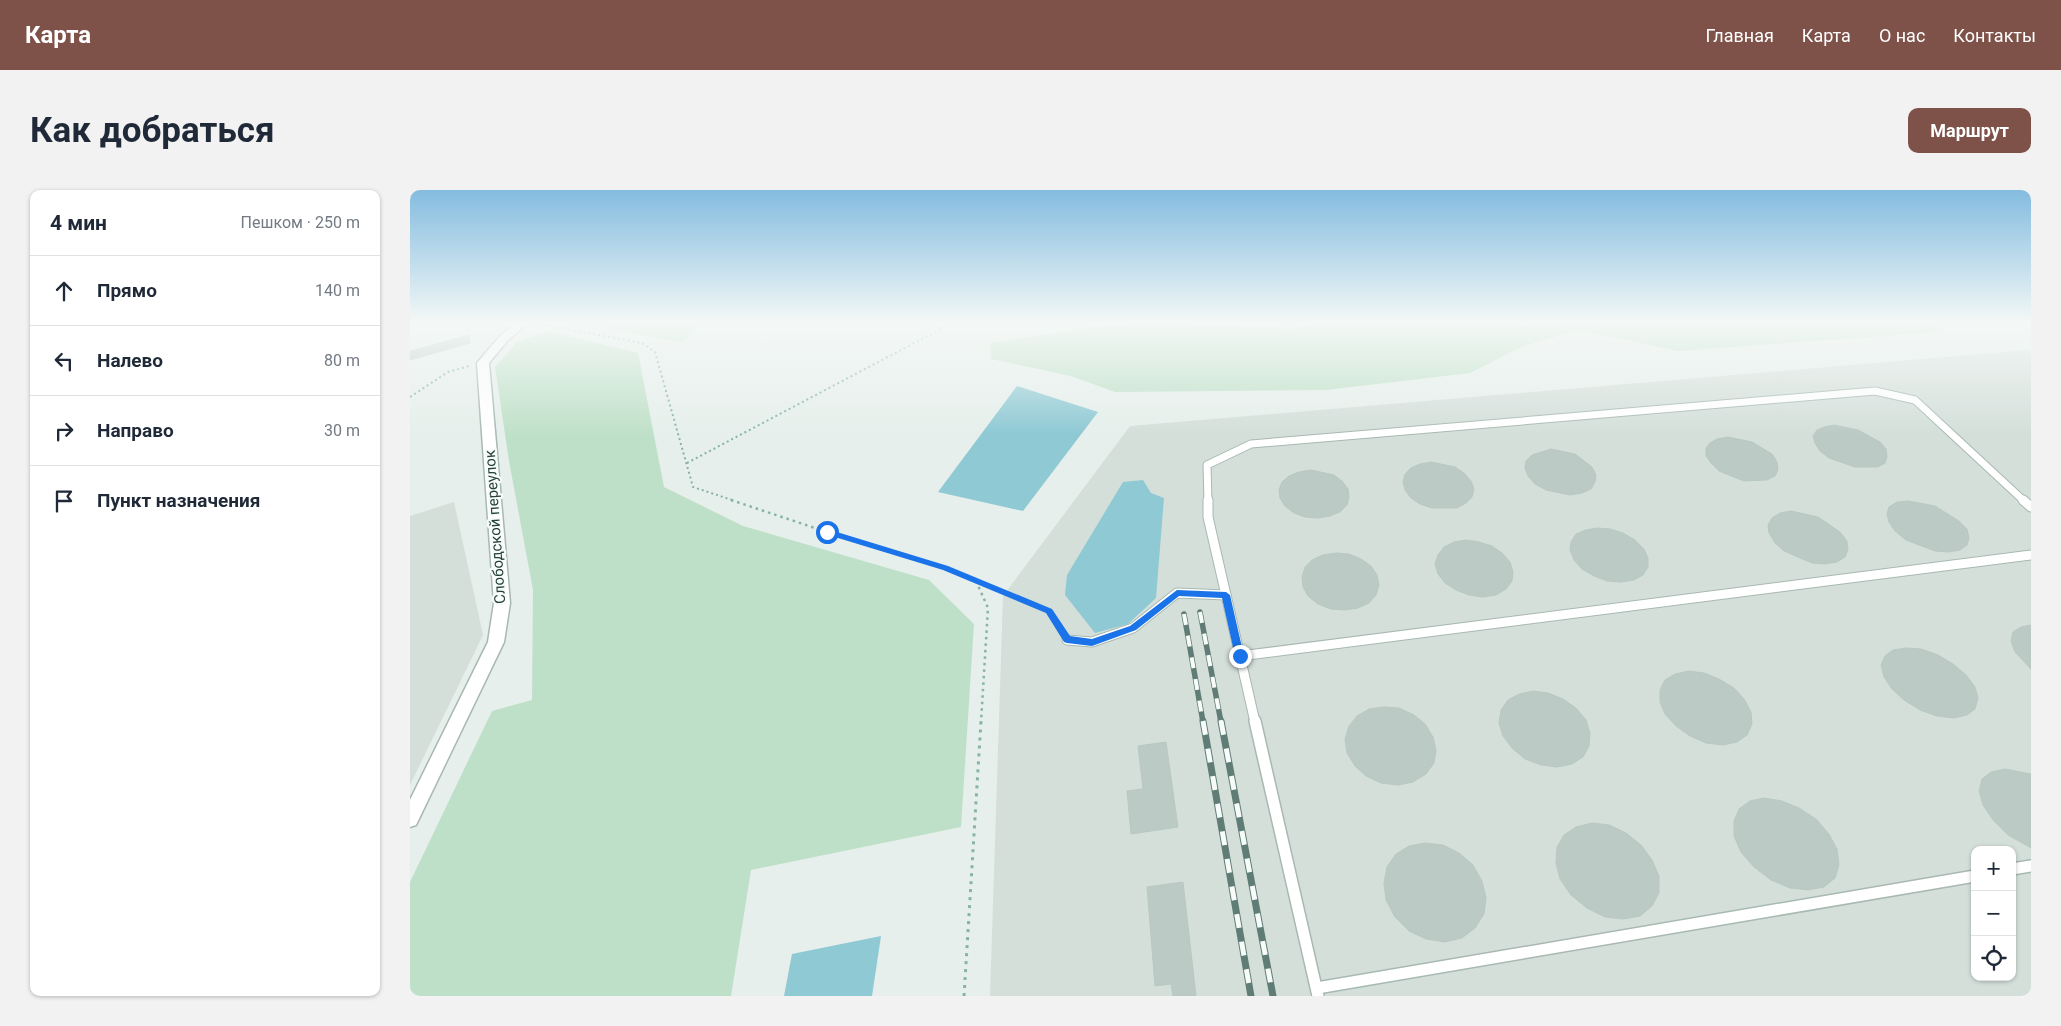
<!DOCTYPE html>
<html lang="ru">
<meta charset="utf-8">
<style>
:root{--surface:#fff;--page:#f2f2f3;--text:#1f2937;--muted:#747a83;--line:#e0e1e3;--accent:#7f5249}
body{margin:0;font-family:Roboto,sans-serif;background:var(--page);color:var(--text)}
.controls{position:absolute;right:15px;bottom:15px;display:grid;overflow:hidden;border-radius:10px;box-shadow:0 1px 4px #0004}
.controls button{width:45px;height:45px;display:grid;place-items:center;padding:0;border:0;border-bottom:1px solid var(--line);background:var(--surface);color:var(--text);font:25px sans-serif}
.stop{position:absolute;width:15px;height:15px;margin:-11px;border:4px solid #1a73e8;border-radius:50%;background:#fff}
.stop.end{background:#1a73e8;border-color:#fff;box-shadow:0 1px 5px #0008}
.list{margin:0;padding:0;list-style:none}
h2{display:flex;justify-content:space-between;align-items:center;height:65px;margin:0;padding:0 20px;font-size:21px}
h2 small{font-size:16px;font-weight:400;color:var(--muted)}
.list li{display:grid;grid-template-columns:32px 1fr auto;gap:15px;align-items:center;box-sizing:border-box;height:70px;padding:0 20px;border-top:1px solid var(--line)}
.list b{display:block;font-size:19px;white-space:nowrap}
.list em{font-size:16px;font-style:normal;color:var(--muted)}
.icon{flex:none;width:28px;height:28px;fill:none;stroke:currentColor;stroke-width:2;stroke-linecap:round;stroke-linejoin:round}
.map{position:relative;flex:none;width:1621px;height:806px;overflow:hidden;border-radius:10px}
header{display:flex;align-items:center;gap:30px;box-sizing:border-box;height:70px;padding:0 25px;background:var(--accent);color:#fff}
header strong{font-size:24px}
nav{display:flex;gap:28px;margin-inline-start:auto;font-size:18px}
.intro{display:flex;align-items:center;justify-content:space-between;box-sizing:border-box;height:120px;padding:0 30px}
h1{margin:0;font-size:35px}
.button{padding:12px 22px;border-radius:10px;background:var(--accent);color:#fff;font-size:18px;font-weight:700}
main{display:flex;gap:30px;padding:0 30px}
aside{flex:1;background:var(--surface);border-radius:10px;box-shadow:0 1px 4px #0004}
.map>svg:first-child{display:block}
</style>
<header>
<strong>Карта</strong>
<nav><a>Главная</a><a>Карта</a><a>О нас</a><a>Контакты</a></nav>
</header>
<div class="intro"><h1>Как добраться</h1><a class="button">Маршрут</a></div>
<main>
<aside>
<h2>4 мин<small>Пешком · 250 m</small></h2>
<ul class="list">
<li><svg class="icon" aria-label="ahead" viewBox="0 0 24 24"><path d="M12 20V5M6 11l6-6 6 6"/></svg><div><b>Прямо</b></div><em>140 m</em></li>
<li><svg class="icon" aria-label="left" viewBox="0 0 24 24"><path d="M17 20v-9H6M10 6l-5 5 5 5"/></svg><div><b>Налево</b></div><em>80 m</em></li>
<li><svg class="icon" aria-label="right" viewBox="0 0 24 24"><path d="M7 20v-9h11M14 6l5 5-5 5"/></svg><div><b>Направо</b></div><em>30 m</em></li>
<li><svg class="icon" aria-label="arrive" viewBox="0 0 24 24"><path d="M6 21V4h12l-3 4 3 4H6"/></svg><div><b>Пункт назначения</b></div></li>
</ul>
</aside>
<div class="map">
<svg width="1621" height="806" viewBox="0 0 1621 806">
<rect width="100%" height="100%" fill="#e6efeb"/>
<!-- built -->
<g fill="#d4dfda" fill-rule="evenodd">
<path d="M 1618,160 L 1621,163 L 1621,806 L 580,806 L 593,406 L 720,236 ZM 1565,660 L 1602,660 L 1602,787 L 1565,787 Z"/>
<path d="M 44,312 L 73,445 L 0,595 L 0,326 Z"/>
</g>
<!-- green -->
<g fill="#bfe0c8">
<path d="M 167,132 L 292,132 L 272,153 Z"/>
<path d="M 718,132 L 763,132 L 885,139 L 903,132 L 1529,132 L 1527,142 L 1268,161 L 1169,140 L 1113,156 L 1060,183 L 916,200 L 705,202 L 661,186 L 581,169 L 580,153 Z"/>
<path d="M 137,141 L 228,163 L 254,297 L 333,336 L 519,390 L 564,434 L 551,637 L 341,680 L 321,806 L 0,806 L 0,692 L 82,521 L 122,510 L 123,400 L 99,271 L 85,177 L 107,152 Z"/>
</g>
<!-- water -->
<g fill="#8ec9d4">
<path d="M 607,196 L 688,222 L 613,321 L 528,302 Z"/>
<path d="M 733,290 L 741,303 L 754,308 L 746,408 L 718,434 L 685,443 L 655,405 L 657,385 L 713,292 Z"/>
<path d="M 471,746 L 462,806 L 374,806 L 382,764 Z"/>
</g>
<!-- building -->
<g fill="#bbcac4" stroke="#b8c9c2">
<path d="M 59,145 L 60,153 L 0,170 L 0,161 Z"/>
<path d="M 1424,235 L 1448,240 L 1470,252 L 1476,259 L 1477,267 L 1475,273 L 1468,277 L 1445,277 L 1419,268 L 1410,261 L 1405,253 L 1403,246 L 1407,240 L 1414,237 Z"/>
<path d="M 1318,247 L 1342,252 L 1362,264 L 1367,272 L 1368,280 L 1365,286 L 1357,290 L 1334,291 L 1309,281 L 1301,273 L 1296,266 L 1296,258 L 1300,253 L 1307,249 Z"/>
<path d="M 1141,259 L 1165,264 L 1182,277 L 1186,285 L 1185,292 L 1181,299 L 1172,303 L 1160,305 L 1136,300 L 1125,294 L 1118,286 L 1115,278 L 1116,271 L 1122,265 Z"/>
<path d="M 1021,272 L 1045,277 L 1054,283 L 1061,291 L 1064,299 L 1062,307 L 1056,313 L 1047,318 L 1022,318 L 1010,314 L 1001,308 L 995,300 L 993,292 L 995,284 L 1001,278 L 1010,274 Z"/>
<path d="M 901,280 L 924,285 L 932,291 L 938,299 L 939,307 L 937,315 L 930,322 L 920,326 L 908,328 L 895,327 L 884,323 L 875,316 L 870,308 L 869,300 L 872,292 L 879,286 L 889,282 Z"/>
<path d="M 1498,311 L 1525,316 L 1549,331 L 1557,339 L 1559,348 L 1557,355 L 1550,360 L 1538,362 L 1525,361 L 1496,350 L 1485,341 L 1479,332 L 1477,324 L 1479,317 L 1487,312 Z"/>
<path d="M 1381,321 L 1408,327 L 1430,342 L 1437,351 L 1438,360 L 1435,367 L 1427,372 L 1415,374 L 1402,373 L 1374,361 L 1365,353 L 1359,343 L 1358,335 L 1362,328 L 1370,323 Z"/>
<path d="M 1187,338 L 1200,339 L 1213,343 L 1225,350 L 1234,359 L 1238,368 L 1238,377 L 1233,385 L 1224,390 L 1211,392 L 1197,391 L 1184,386 L 1172,379 L 1164,370 L 1160,360 L 1161,352 L 1166,344 L 1176,340 Z"/>
<path d="M 1056,350 L 1069,352 L 1082,356 L 1092,363 L 1100,372 L 1103,382 L 1102,391 L 1096,399 L 1086,405 L 1073,407 L 1059,405 L 1046,400 L 1035,393 L 1028,384 L 1025,374 L 1028,365 L 1034,357 L 1044,352 Z"/>
<path d="M 926,363 L 939,364 L 951,369 L 961,376 L 967,385 L 969,395 L 966,405 L 959,413 L 948,418 L 935,420 L 921,419 L 908,414 L 898,406 L 893,397 L 892,387 L 895,377 L 902,370 L 913,365 Z"/>
<path d="M 1621,435 L 1621,479 L 1605,462 L 1601,451 L 1603,442 L 1611,437 Z"/>
<path d="M 1496,458 L 1511,459 L 1528,465 L 1543,474 L 1556,485 L 1565,497 L 1568,508 L 1565,519 L 1557,525 L 1544,528 L 1527,526 L 1510,520 L 1494,510 L 1482,499 L 1474,487 L 1471,475 L 1475,466 L 1483,460 Z"/>
<path d="M 1279,481 L 1294,483 L 1309,489 L 1324,498 L 1334,509 L 1341,522 L 1342,534 L 1337,545 L 1327,552 L 1313,555 L 1296,553 L 1280,546 L 1266,536 L 1255,524 L 1250,512 L 1250,500 L 1255,490 L 1265,484 Z"/>
<path d="M 1123,501 L 1138,503 L 1153,509 L 1166,518 L 1176,530 L 1180,543 L 1179,556 L 1173,567 L 1162,574 L 1147,577 L 1131,575 L 1115,569 L 1102,558 L 1093,546 L 1089,533 L 1091,520 L 1098,510 L 1109,504 Z"/>
<path d="M 974,517 L 989,518 L 1004,525 L 1015,534 L 1023,547 L 1026,560 L 1024,573 L 1016,584 L 1003,592 L 988,595 L 971,593 L 956,586 L 945,576 L 937,563 L 935,549 L 939,536 L 947,526 L 959,519 Z"/>
<path d="M 756,552 L 768,637 L 721,644 L 717,601 L 733,599 L 728,556 Z"/>
<path d="M 1595,579 L 1621,584 L 1621,658 L 1598,645 L 1583,630 L 1573,615 L 1569,601 L 1572,589 L 1581,582 Z"/>
<path d="M 1354,608 L 1372,611 L 1389,618 L 1406,629 L 1419,644 L 1427,659 L 1429,675 L 1425,688 L 1414,697 L 1398,700 L 1380,698 L 1361,690 L 1344,677 L 1331,662 L 1324,646 L 1324,631 L 1329,619 L 1340,611 Z"/>
<path d="M 1182,633 L 1199,635 L 1216,643 L 1231,655 L 1242,670 L 1249,686 L 1249,703 L 1242,716 L 1230,726 L 1213,729 L 1195,727 L 1177,718 L 1161,705 L 1150,689 L 1146,673 L 1147,657 L 1154,645 L 1166,637 Z"/>
<path d="M 1015,653 L 1033,655 L 1049,663 L 1063,675 L 1072,691 L 1076,708 L 1074,724 L 1065,738 L 1052,748 L 1035,752 L 1016,749 L 999,741 L 985,727 L 976,710 L 974,693 L 977,677 L 986,664 L 999,656 Z"/>
<path d="M 773,692 L 786,806 L 763,806 L 761,794 L 745,796 L 737,697 Z"/>
</g>
<g fill="none" stroke-linecap="round" stroke-linejoin="round">
<!-- lane-far2 casing -->
<g stroke="#a8b8b2" stroke-width="9">
<path id="lane-far2" d="M 798,311 L 797,275 L 841,254 L 1465,201 L 1505,210 L 1614,311"/>
</g>
<!-- lane-far1 casing -->
<g stroke="#a8b8b2" stroke-width="11">
<g id="lane-far1">
<path d="M 798,310 L 798,327 L 816,405"/>
<path d="M 1613,310 L 1621,317"/>
<path d="M 657,450 L 682,452 L 723,438 L 767,403 L 816,405 L 845,532"/>
<path d="M 830,466 L 1621,365"/>
</g>
</g>
<!-- lane casing -->
<g stroke="#a8b8b2" stroke-width="14">
<g id="lane">
<path d="M 845,531 L 908,806"/>
<path d="M 1602,679 L 1621,676"/>
<path d="M 907,798 L 1565,686"/>
</g>
</g>
<!-- street casing -->
<g stroke="#a8b8b2" stroke-width="3">
<path id="street" d="M 107,132 L 119,132 L 98,150 L 79,173 L 100,413 L 94,452 L 6,635 L 0,637 L 0,610 L 78,452 L 84,413 L 67,173 L 90,146 Z"/>
</g>
<!-- path-far2 -->
<g stroke="#86b3a5" stroke-width="2" stroke-dasharray="2 3" stroke-linecap="butt">
<path d="M 124,136 L 135,135 L 232,153 L 245,162 L 283,297 L 325,311"/>
<path d="M 0,207 L 38,182 L 59,176"/>
<path d="M 277,273 L 544,132"/>
</g>
<!-- path-far1 -->
<g stroke="#86b3a5" stroke-width="2.5" stroke-dasharray="2.5 4" stroke-linecap="butt">
<path d="M 321,310 L 417,342 L 535,378 L 639,421 L 651,440"/>
<path d="M 566,391 L 578,418 L 571,532"/>
</g>
<!-- path -->
<path stroke="#86b3a5" stroke-width="3" stroke-dasharray="3 5" stroke-linecap="butt" d="M 554,806 L 571,531"/>
<!-- lane-far2 -->
<use href="#lane-far2" stroke="#fff" stroke-width="7"/>
<!-- lane-far1 -->
<use href="#lane-far1" stroke="#fff" stroke-width="9"/>
<!-- lane -->
<use href="#lane" stroke="#fff" stroke-width="11"/>
<!-- street -->
<use href="#street" fill="#fff" fill-rule="evenodd"/>
<!-- rail-far1 casing -->
<g stroke="#5f7d75" stroke-width="5.5">
<g id="rail-far1">
<path d="M 790,422 L 811,532"/>
<path d="M 774,424 L 793,532"/>
</g>
</g>
<!-- rail casing -->
<g stroke="#5f7d75" stroke-width="7">
<g id="rail">
<path d="M 793,531 L 841,806"/>
<path d="M 811,531 L 863,806"/>
</g>
</g>
<!-- rail-far1 -->
<use href="#rail-far1" stroke="#f7fbf9" stroke-width="4" stroke-dasharray="11" stroke-linecap="butt"/>
<!-- rail -->
<use href="#rail" stroke="#f7fbf9" stroke-width="5" stroke-dasharray="14" stroke-linecap="butt"/>
</g>
<!-- sky -->
<linearGradient id="sky" x2="0" y2="1"><stop stop-color="#84bce0"/><stop offset="0.54" stop-color="#f4f8f6"/><stop offset="1" stop-color="#f4f8f6" stop-opacity="0"/></linearGradient>
<rect width="1621" height="245" fill="url(#sky)"/>
<!-- route -->
<path fill="#1a73e8" d="M 417,339 L 538,376 L 642,419 L 660,446 L 682,449 L 720,436 L 767,400 L 816,402 L 820,405 L 834,466 L 830,470 L 825,466 L 812,408 L 769,406 L 726,440 L 682,456 L 657,453 L 654,452 L 636,423 L 533,380 L 415,344 L 413,342 Z"/>
<g text-anchor="middle" dominant-baseline="central" stroke-width="4.5" stroke-linejoin="round" paint-order="stroke">
<!-- street labels -->
<g font-size="15" fill="#24423a" stroke="#f7fbf9">
<text transform="translate(85 337) rotate(-94)">Слободской переулок</text>
</g>
</g>
</svg>
<div class="controls">
<button>+</button>
<button>−</button>
<button><svg class="icon" aria-label="locate" viewBox="0 0 24 24"><circle cx="12" cy="12" r="6"/><path d="M12 2v4M12 18v4M2 12h4M18 12h4"/></svg></button>
</div>
<div class="stop" style="left:417px;top:342px"></div>
<div class="stop end" style="left:830px;top:466px"></div>
</div>
</main>
